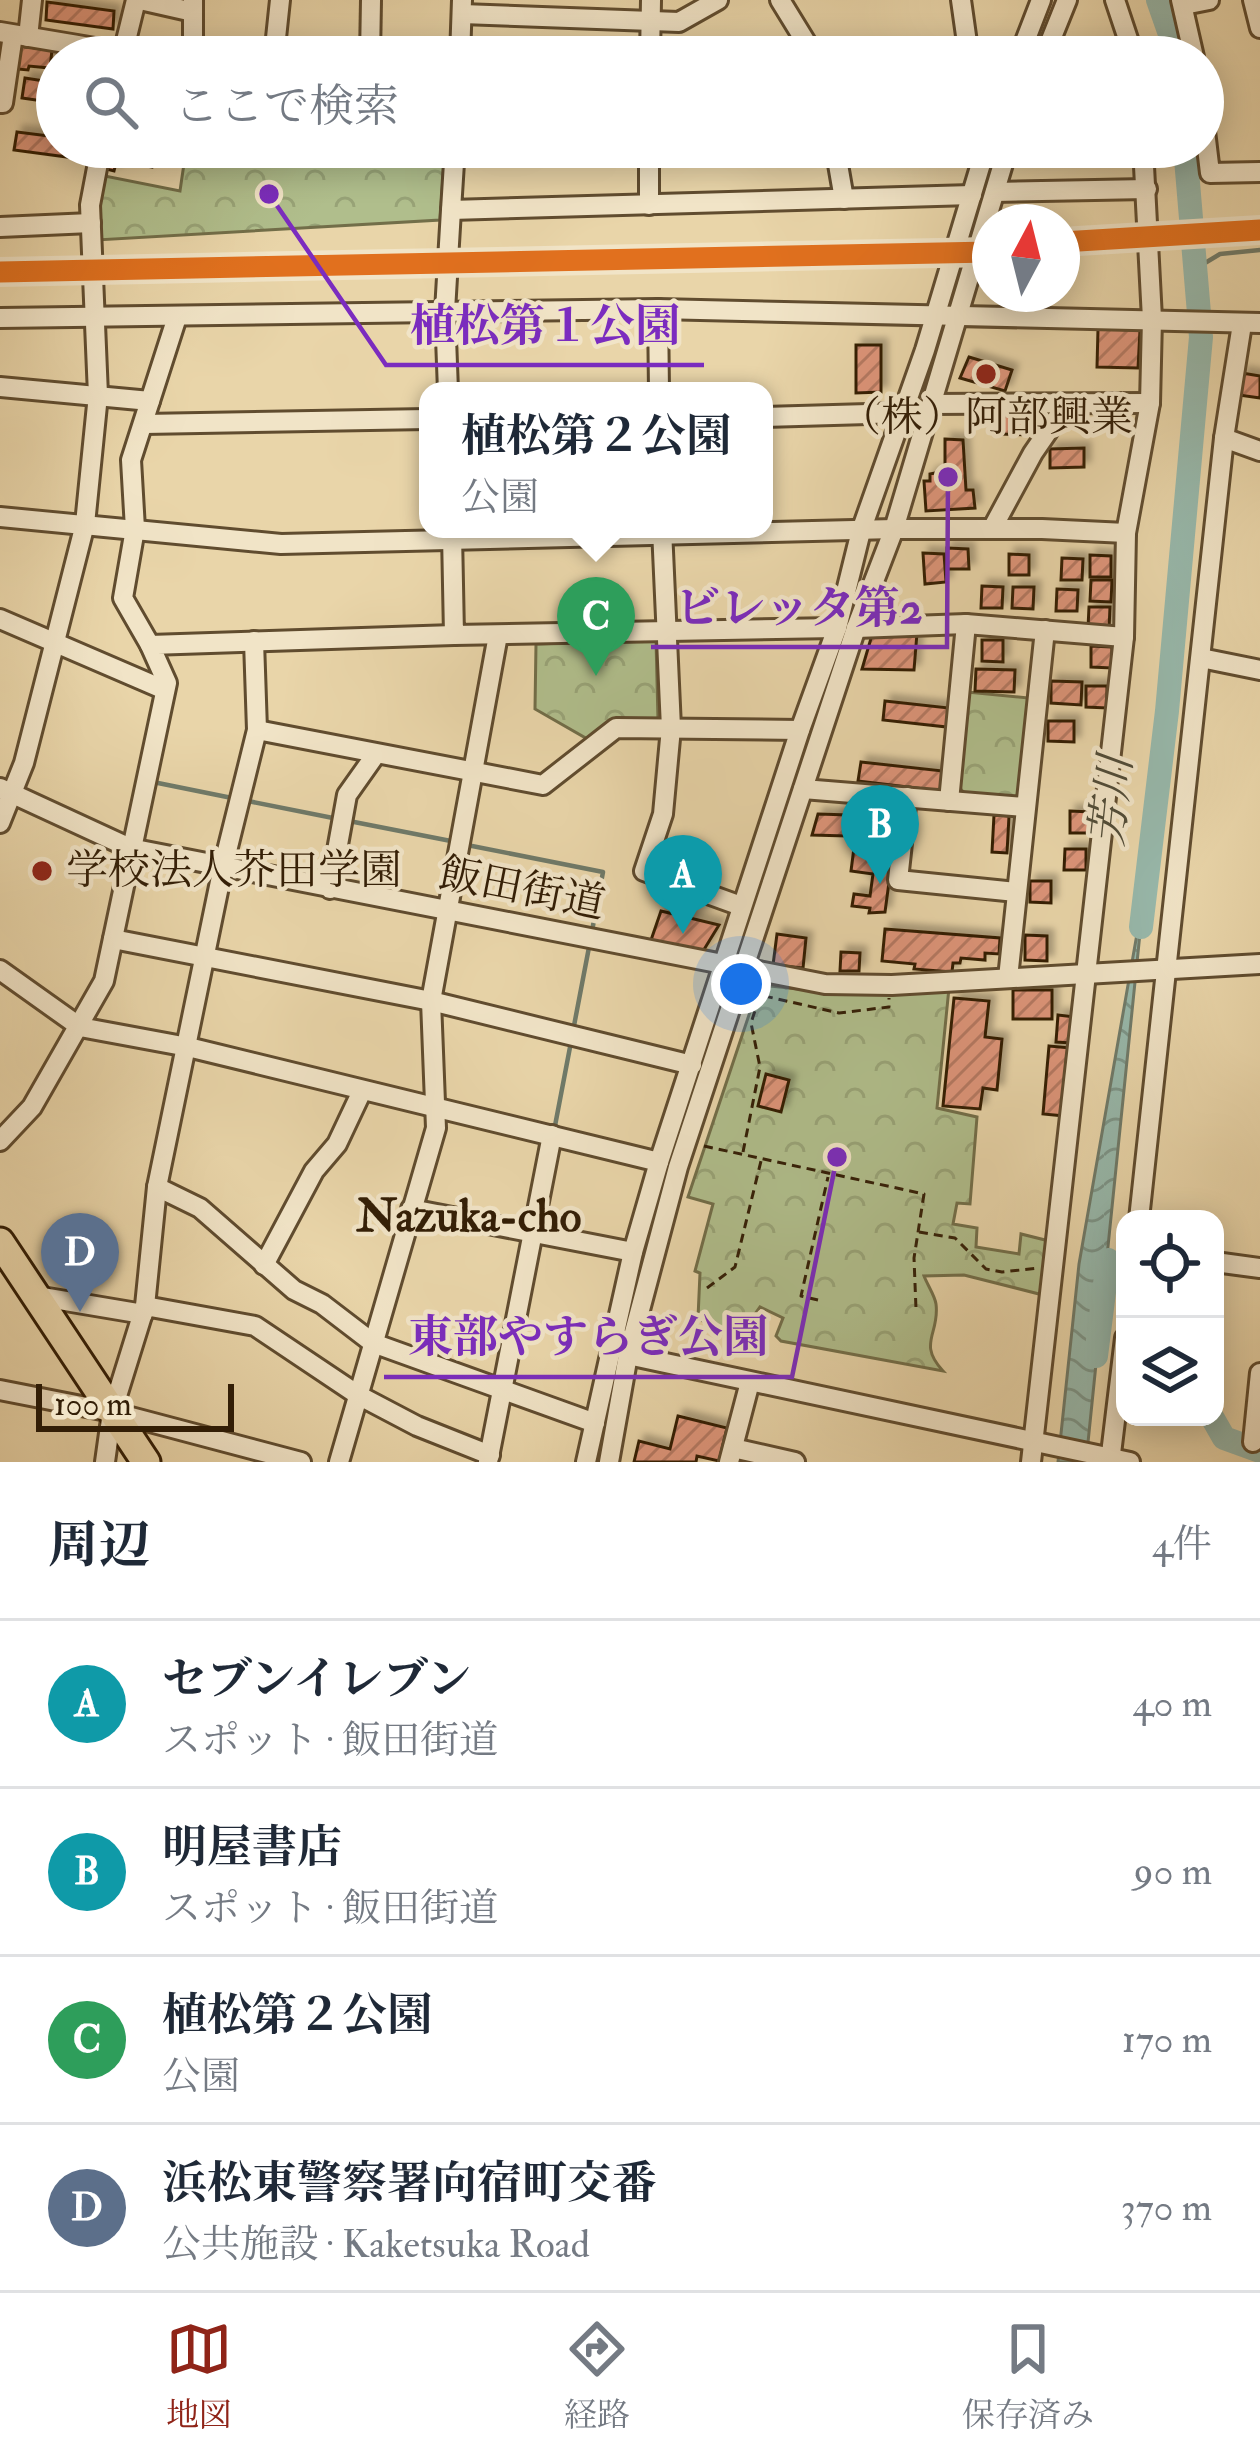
<!DOCTYPE html>
<html lang="ja">
<meta charset="utf-8">
<style>
:root{--surface:#fff;--page:#f2f2f3;--text:#1f2937;--muted:#747a83;--line:#e0e1e3;--accent:#8f2418}
body{margin:0;font-family:"IM FELL Double Pica","Noto Serif JP",serif;background:var(--page);color:var(--text)}
.controls{position:absolute;right:36px;bottom:36px;display:grid;overflow:hidden;border-radius:24px;box-shadow:0 6px 30px #0003}
.controls button{width:108px;height:108px;display:grid;place-items:center;padding:0;border:0;border-bottom:3px solid var(--line);background:var(--surface);color:var(--text);font:60px sans-serif}
.compass{position:absolute;left:972px;top:204px;width:108px;height:108px;border-radius:50%;background:var(--surface);box-shadow:0 6px 30px #0003;rotate:7deg}
.scale{position:absolute;left:36px;bottom:30px;width:198px;box-sizing:border-box;padding-left:12px;border:6px solid #331e06;border-top:0;font-size:33px;line-height:42px;white-space:nowrap;color:#331e06;-webkit-text-stroke:9px #f1e4c7;paint-order:stroke}
.you{position:absolute;left:741px;top:984px;width:42px;height:42px;margin:-30px;border:9px solid #fff;border-radius:50%;background:#1a73e8;box-shadow:0 0 0 18px #1a73e833}
.badge{display:grid;place-items:center;width:78px;height:78px;border-radius:50%;background:var(--accent);color:#fff;font-size:39px;font-weight:700}
.pin{position:absolute;translate:-50% -99px;filter:drop-shadow(0 3px 6px #0008)}
.pin::after{content:'';position:absolute;top:63px;width:42px;height:36px;background:inherit;clip-path:polygon(0 0,100% 0,50% 100%)}
.popup{position:absolute;left:419px;top:382px;width:354px;height:156px;box-sizing:border-box;display:grid;place-content:center;border-radius:24px;background:var(--surface);filter:drop-shadow(0 3px 9px #0005);font-size:39px;white-space:nowrap;color:var(--muted)}
.popup b{font-size:45px;color:var(--text)}
.popup::after{content:'';position:absolute;left:50%;top:100%;margin-left:-24px;border:24px solid transparent;border-top-color:var(--surface)}
.list{margin:0;padding:0;list-style:none}
h2{display:flex;justify-content:space-between;align-items:center;height:156px;margin:0;padding:0 48px;font-size:51px}
h2 small{font-size:39px;font-weight:400;color:var(--muted)}
.list li{display:grid;grid-template-columns:78px 1fr auto;gap:36px;align-items:center;box-sizing:border-box;height:168px;padding:0 48px;border-top:3px solid var(--line)}
.list b{display:block;font-size:45px;white-space:nowrap}
.list p{margin:0;font-size:39px;white-space:nowrap;color:var(--muted)}
.list em{font-size:39px;font-style:normal;color:var(--muted)}
.icon{flex:none;width:66px;height:66px;fill:none;stroke:currentColor;stroke-width:2;stroke-linecap:round;stroke-linejoin:round}
.map{position:relative;flex:none;width:1260px;height:1462px;overflow:hidden}
.search{position:absolute;background:var(--surface);box-shadow:0 6px 30px #0003;left:36px;right:36px;top:36px;height:132px;display:flex;align-items:center;gap:30px;box-sizing:border-box;padding:0 42px;border-radius:66px;color:var(--muted);font-size:45px}
.sheet{height:828px;background:var(--surface)}
nav{display:flex;justify-content:space-around;align-items:center;box-sizing:border-box;height:168px;border-top:3px solid var(--line);background:var(--surface);font-size:33px;color:var(--muted)}
nav a{display:grid;justify-items:center;gap:6px}
nav .on{color:var(--accent)}
.map>svg:first-child{display:block}
</style>
<div class="map">
<svg width="1260" height="1462" viewBox="0 0 1260 1462">
<defs>
<pattern id="park-crowns" width="20" height="18" patternUnits="userSpaceOnUse" patternTransform="scale(3)"><rect width="20" height="18" fill="#b0be8c"/><path d="M2 6a3 3 0 1 1 6 0M12 15a3 3 0 1 1 6 0" fill="none" stroke="#98a377"/></pattern>
<pattern id="water-waves" width="16" height="10" patternUnits="userSpaceOnUse" patternTransform="scale(3)"><rect width="16" height="10" fill="#97b8ab"/><path d="M0 5q4-4 8 0t8 0" fill="none" stroke="#7c9589"/></pattern>
<pattern id="building-hatch" width="6" height="6" patternUnits="userSpaceOnUse" patternTransform="scale(3)"><rect width="6" height="6" fill="#de957a"/><path d="M-1 1l2-2M0 6l6-6M5 7l2-2" fill="none" stroke="#b57962"/></pattern>
<filter id="shadow"><feDropShadow dx="6" dy="-6" stdDeviation="3" flood-color="#0004"/></filter>
</defs>
<rect width="100%" height="100%" fill="#e9d5a9"/>
<filter id="stains"><feTurbulence type="fractalNoise" baseFrequency=".00167" numOctaves="4"/><feColorMatrix values="0 0 0 0 .2 0 0 0 0 .09 0 0 0 0 .02 0 0 0 .5 -.17"/></filter>
<radialGradient id="worn" r=".72"><stop offset=".6" stop-color="#630" stop-opacity="0"/><stop offset="1" stop-color="#630" stop-opacity=".3"/></radialGradient>
<!-- park -->
<g fill="url(#park-crowns)" stroke="#726e49" stroke-width="3">
<path d="M 373,147 L 445,147 L 440,220 L 97,240 L 100,175 L 180,191 L 186,150 L 372,157 Z"/>
<path d="M 656,640 L 658,720 L 591,741 L 535,709 L 536,644 Z"/>
<path d="M 967,692 L 1029,698 L 1019,793 L 1014,799 L 965,794 L 959,787 Z"/>
<path d="M 759,985 L 849,994 L 949,988 L 937,1108 L 977,1117 L 970,1204 L 957,1203 L 953,1224 L 977,1228 L 976,1247 L 1019,1254 L 1021,1234 L 1053,1242 L 1047,1296 L 964,1275 L 924,1276 C 927,1284 935,1296 936,1304 C 940,1334 917,1343 943,1371 L 781,1341 L 776,1336 L 783,1318 L 760,1307 L 735,1342 L 698,1318 L 700,1273 L 695,1271 L 713,1204 L 688,1197 Z"/>
</g>
<!-- water -->
<path fill="url(#water-waves)" stroke="#6f7a69" stroke-width="3" d="M 1144,894 L 1086,1462 L 1058,1462 L 1079,1264 Z"/>
<g fill="none" stroke-linecap="round" stroke-linejoin="round">
<!-- stream -->
<g stroke="#6f7a69" stroke-width="4.5">
<path d="M 1195,269 L 1220,254 L 1260,250"/>
<path d="M 154,778 L 153,782 L 232,798"/>
<path d="M 243,800 L 338,819"/>
<path d="M 349,821 L 456,842"/>
<path d="M 467,845 L 603,872 L 592,931"/>
<path d="M 573,1031 L 590,942"/>
<path d="M 554,1131 L 571,1042"/>
</g>
<!-- river -->
<g stroke="#97b8ab" stroke-width="24">
<path d="M 1158,0 L 1178,57"/>
<path d="M 1141,927 L 1167,711 L 1201,337 L 1185,147"/>
<path d="M 1096,1356 L 1108,1260"/>
<path d="M 1212,1417 L 1224,1438 L 1260,1451"/>
</g>
</g>
<!-- building -->
<g fill="url(#building-hatch)" stroke="#331e06" stroke-width="3" filter="url(#shadow)">
<path d="M 47,2 L 114,11 L 113,29 L 46,20 Z"/>
<path d="M 20,46 L 52,50 L 50,68 L 29,66 L 28,70 L 17,69 Z"/>
<path d="M 25,78 L 57,83 L 57,103 L 22,98 Z"/>
<path d="M 17,132 L 57,137 L 57,147 L 84,147 L 82,159 L 14,150 Z"/>
<path d="M 111,147 L 156,147 L 152,167 L 124,162 L 116,163 L 114,171 L 106,169 Z"/>
<path d="M 1098,329 L 1140,330 L 1138,368 L 1097,367 Z"/>
<path d="M 856,345 L 881,345 L 881,392 L 856,393 Z"/>
<path d="M 969,357 L 1012,370 L 1005,391 L 960,378 Z"/>
<path d="M 1242,373 L 1260,376 L 1260,398 L 1239,395 Z"/>
<path d="M 1027,412 L 1028,435 L 1002,434 L 1002,414 Z"/>
<path d="M 945,439 L 963,440 L 966,490 L 973,490 L 975,508 L 926,511 L 924,481 L 930,481 L 930,474 L 945,471 Z"/>
<path d="M 1084,448 L 1084,467 L 1050,468 L 1050,449 Z"/>
<path d="M 947,548 L 968,549 L 969,569 L 947,569 Z"/>
<path d="M 923,553 L 944,554 L 946,582 L 925,584 Z"/>
<path d="M 1009,554 L 1029,555 L 1029,575 L 1009,575 Z"/>
<path d="M 1090,555 L 1111,556 L 1111,577 L 1090,577 Z"/>
<path d="M 1062,558 L 1083,559 L 1082,580 L 1061,580 Z"/>
<path d="M 1091,580 L 1112,580 L 1111,602 L 1090,601 Z"/>
<path d="M 982,586 L 1003,587 L 1002,608 L 981,608 Z"/>
<path d="M 1013,587 L 1034,587 L 1033,609 L 1012,608 Z"/>
<path d="M 1057,589 L 1078,590 L 1077,611 L 1056,611 Z"/>
<path d="M 1089,607 L 1110,607 L 1109,629 L 1088,628 Z"/>
<path d="M 917,633 L 914,670 L 862,669 L 872,635 Z"/>
<path d="M 982,640 L 1003,640 L 1003,662 L 982,661 Z"/>
<path d="M 1091,646 L 1112,647 L 1112,668 L 1091,667 Z"/>
<path d="M 976,669 L 1015,670 L 1014,692 L 975,691 Z"/>
<path d="M 1051,681 L 1082,682 L 1081,705 L 1051,703 Z"/>
<path d="M 1086,686 L 1107,686 L 1107,708 L 1086,707 Z"/>
<path d="M 885,701 L 949,708 L 947,727 L 883,720 Z"/>
<path d="M 1048,721 L 1074,721 L 1074,742 L 1048,741 Z"/>
<path d="M 861,762 L 943,771 L 941,791 L 858,781 Z"/>
<path d="M 854,805 L 879,807 L 877,836 L 852,835 Z"/>
<path d="M 1070,811 L 1091,812 L 1091,833 L 1070,833 Z"/>
<path d="M 818,814 L 848,815 L 847,836 L 812,835 Z"/>
<path d="M 994,815 L 1009,816 L 1007,853 L 992,852 Z"/>
<path d="M 855,840 L 894,845 L 885,912 L 869,913 L 870,908 L 852,906 L 854,894 L 870,896 L 873,874 L 851,871 Z"/>
<path d="M 1065,849 L 1086,849 L 1086,870 L 1064,870 Z"/>
<path d="M 1030,881 L 1051,881 L 1051,903 L 1030,902 Z"/>
<path d="M 661,911 L 719,925 L 700,956 L 650,943 Z"/>
<path d="M 885,929 L 1000,938 L 999,954 L 985,953 L 985,960 L 961,958 L 960,963 L 953,963 L 952,972 L 914,969 L 915,964 L 882,961 Z"/>
<path d="M 777,934 L 806,938 L 803,968 L 773,965 Z"/>
<path d="M 1025,935 L 1047,936 L 1047,961 L 1025,960 Z"/>
<path d="M 841,952 L 860,953 L 859,971 L 840,971 Z"/>
<rect x="1013" y="990" width="39" height="29"/>
<path d="M 954,998 L 989,1001 L 985,1037 L 1002,1039 L 997,1090 L 983,1088 L 980,1109 L 943,1106 Z"/>
<path d="M 1058,1015 L 1075,1017 L 1072,1043 L 1056,1042 Z"/>
<path d="M 1049,1046 L 1071,1048 L 1065,1116 L 1043,1114 Z"/>
<path d="M 766,1074 L 789,1080 L 781,1112 L 758,1106 Z"/>
<path d="M 678,1416 L 727,1428 L 719,1461 L 697,1456 L 696,1462 L 634,1462 L 639,1441 L 670,1449 Z"/>
</g>
<g fill="none" stroke-linecap="round" stroke-linejoin="round">
<!-- minor casing -->
<g stroke="#604c2f" stroke-width="24">
<g id="minor">
<path d="M 140,0 L 193,12"/>
<path d="M 780,0 L 815,57"/>
<path d="M 961,0 L 969,57"/>
<path d="M 1115,0 L 1134,57"/>
<path d="M 1181,0 L 1194,57"/>
<path d="M 1253,0 L 1260,28"/>
<path d="M 1184,5 L 1209,0"/>
<path d="M 462,14 L 679,22 L 718,0"/>
<path d="M 0,32 L 149,57"/>
<path d="M 28,37 L 32,0"/>
<path d="M 122,57 L 136,0"/>
<path d="M 193,57 L 193,0"/>
<path d="M 274,57 L 280,0"/>
<path d="M 370,57 L 371,0"/>
<path d="M 460,57 L 462,0"/>
<path d="M 650,57 L 651,0"/>
<path d="M 1019,57 L 1041,0"/>
<path d="M 1044,57 L 1067,0"/>
<path d="M 0,103 L 3,103 L 13,35"/>
<path d="M 1203,114 L 1210,173 L 1260,172"/>
<path d="M 341,147 L 367,147"/>
<path d="M 455,147 L 451,210 L 972,195"/>
<path d="M 835,147 L 844,199"/>
<path d="M 995,192 L 1147,189"/>
<path d="M 649,205 L 649,147"/>
<path d="M 0,227 L 91,223"/>
<path d="M 658,309 L 659,391"/>
<path d="M 0,318 L 658,309 L 1260,323"/>
<path d="M 0,387 L 150,401"/>
<path d="M 448,391 L 445,311 L 451,210"/>
<path d="M 932,404 L 1150,403"/>
<path d="M 764,417 L 903,413"/>
<path d="M 144,424 L 428,419"/>
<path d="M 1224,438 L 1260,451"/>
<path d="M 0,517 L 281,544 L 894,529 L 1042,529 L 1126,533"/>
<path d="M 662,529 L 671,728 L 663,814 L 644,871 L 741,906"/>
<path d="M 992,529 L 1033,453 L 1066,405"/>
<path d="M 452,534 L 454,635 L 837,628"/>
<path d="M 0,619 L 165,690"/>
<path d="M 856,628 L 966,624 L 1124,637"/>
<path d="M 150,645 L 123,598 L 135,529 L 131,460 L 177,317"/>
<path d="M 1201,658 L 1260,670"/>
<path d="M 257,730 L 543,785 L 616,728 L 800,730"/>
<path d="M 0,788 L 130,848 L 825,984 L 892,985 L 1260,964"/>
<path d="M 803,789 L 1024,807"/>
<path d="M 907,797 L 898,880 L 1016,892"/>
<path d="M 949,801 L 966,624"/>
<path d="M 0,823 L 24,763 L 85,524 L 98,395 L 90,205 L 101,147"/>
<path d="M 330,889 L 347,795 L 376,754"/>
<path d="M 113,939 L 431,1001 L 692,1065"/>
<path d="M 0,970 L 80,1027 L 188,1047 L 659,1162"/>
<path d="M 1008,978 L 1045,630"/>
<path d="M 0,1141 L 32,1107 L 104,981 L 167,683 L 150,645 L 454,635"/>
<path d="M 157,1187 L 200,1208 L 294,1290 L 322,1304 L 373,1343 L 595,1423"/>
<path d="M 411,1209 L 633,1252"/>
<path d="M 1139,1219 L 1224,438 L 1242,324"/>
<path d="M 1215,1262 L 1260,1268"/>
<path d="M 264,1265 L 314,1171 L 337,1144 L 362,1091"/>
<path d="M 36,1296 L 143,1314"/>
<path d="M 145,1306 L 255,1326 L 358,1395 L 417,1426 L 490,1455"/>
<path d="M 628,1355 L 1130,1462"/>
<path d="M 0,1390 L 112,1412 L 301,1462"/>
<path d="M 1253,1442 L 1260,1373"/>
<path d="M 733,1448 L 795,1462"/>
<path d="M 105,1462 L 112,1412 L 145,1306 L 157,1187 L 223,867 L 257,730 L 254,641"/>
<path d="M 339,1462 L 436,1128 L 431,1001 L 498,635"/>
<path d="M 488,1462 L 552,1135"/>
<path d="M 586,1462 L 633,1252 L 659,1162 L 800,730 L 837,628 L 861,531 L 925,350 L 986,147"/>
<path d="M 609,1462 L 628,1355 L 678,1167 L 856,628 L 894,529 L 1008,147"/>
<path d="M 729,1462 L 750,1382"/>
<path d="M 1031,1462 L 1124,637 L 1126,533 L 1150,403 L 1152,319 L 1143,147"/>
<path d="M 1110,1462 L 1125,1338"/>
</g>
</g>
<!-- highway casing -->
<g stroke="#331e06" stroke-width="33">
<path id="highway" d="M 0,1242 L 146,1462"/>
</g>
<!-- path -->
<g stroke="#331e06" stroke-width="3" stroke-dasharray="9 6" stroke-linecap="butt">
<path d="M 704,1146 L 924,1194 L 914,1258 L 916,1309"/>
<path d="M 743,1152 L 760,1067 L 751,1023 L 760,995 L 839,1013 L 889,1007 L 889,998"/>
<path d="M 919,1232 L 955,1238 L 986,1269 L 1002,1272 L 1039,1268"/>
<path d="M 707,1288 L 735,1267 L 761,1161"/>
<path d="M 818,1300 L 801,1296 L 828,1177"/>
</g>
<!-- minor -->
<use href="#minor" stroke="#f1e4c7" stroke-width="18"/>
<!-- highway -->
<use href="#highway" stroke="#e9d5a9" stroke-width="27"/>
<!-- rail-1 casing -->
<g stroke="#f1e4c7" stroke-width="30">
<g id="rail-1">
<path d="M 1062,242 L 1260,230"/>
<path d="M 0,272 L 990,252"/>
</g>
</g>
<!-- rail-1 -->
<use href="#rail-1" stroke="#e1701e" stroke-width="21"/>
</g>
<!-- markers -->
<g fill="#8f2418" stroke="#f1e4c7" stroke-width="4.5">
<circle cx="986" cy="374" r="12"/>
<circle cx="42" cy="871" r="12"/>
</g>
<g text-anchor="middle" dominant-baseline="central" stroke-width="9" stroke-linejoin="round" paint-order="stroke">
<!-- poi labels -->
<g font-size="42" fill="#331e06" stroke="#f1e4c7">
<text x="986" y="418">（株）阿部興業</text>
<text x="66" y="871" text-anchor="start">学校法人芥田学園</text>
</g>
<!-- street labels -->
<g font-size="42" fill="#331e06" stroke="#f1e4c7">
<text transform="translate(522 889) rotate(11)">飯田街道</text>
</g>
<!-- water labels -->
<g font-size="45" font-style="italic" fill="#514c38" stroke="#f1e4c7">
<text transform="translate(1112 801) rotate(-84)">芳川</text>
</g>
<!-- neighbourhood labels -->
<g font-size="45" font-weight="bold" fill="#331e06" stroke="#f1e4c7">
<text x="469" y="1217">Nazuka-cho</text>
</g>
</g>
<!-- callouts -->
<path fill="none" stroke="#7b2cbf" stroke-width="4.5" d="M269 194L386 365H704M948 477L947 647H651M837 1157L792 1377H384"/>
<g fill="#7b2cbf" stroke="#f1e4c7" stroke-width="4.5">
<circle cx="269" cy="194" r="12"/>
<circle cx="948" cy="477" r="12"/>
<circle cx="837" cy="1157" r="12"/>
</g>
<g font-size="45" text-anchor="middle" font-weight="bold" fill="#7b2cbf" stroke="#f1e4c7" stroke-width="9" stroke-linejoin="round" paint-order="stroke">
<text x="545" y="341">植松第１公園</text>
<text x="799" y="623">ビレッタ第2</text>
<text x="588" y="1352">東部やすらぎ公園</text>
</g>
<rect width="100%" height="100%" filter="url(#stains)"/>
<rect width="100%" height="100%" fill="url(#worn)"/>
</svg>
<div class="controls">
<button><svg class="icon" aria-label="locate" viewBox="0 0 24 24"><circle cx="12" cy="12" r="6"/><path d="M12 2v4M12 18v4M2 12h4M18 12h4"/></svg></button>
<button><svg class="icon" aria-label="layers" viewBox="0 0 24 24"><path d="M12 4l9 5-9 5-9-5zM3 14l9 5 9-5"/></svg></button>
</div>
<svg class="compass" viewBox="-18 -18 36 36"><path d="M0-13l5 13h-10z" fill="#e53935"/><path d="M0 13l5-13h-10z" fill="#747a83"/></svg>
<div class="scale">100 m</div>
<div class="you"></div>
<div class="pin badge" style="left:683px;top:934px;background:#0f9aa8">A</div>
<div class="pin badge" style="left:880px;top:884px;background:#0f9aa8">B</div>
<div class="pin badge" style="left:596px;top:676px;background:#2e9e5b">C</div>
<div class="popup"><b>植松第２公園</b>公園</div>
<div class="pin badge" style="left:80px;top:1312px;background:#5c6f8a">D</div>
<div class="search"><svg class="icon" aria-label="search" viewBox="0 0 24 24"><circle cx="10" cy="10" r="6"/><path d="M15 15l6 6"/></svg>ここで検索</div>
</div>
<section class="sheet">
<h2>周辺<small>4件</small></h2>
<ul class="list">
<li><span class="badge" style="background:#0f9aa8">A</span><div><b>セブンイレブン</b><p>スポット · 飯田街道</p></div><em>40 m</em></li>
<li><span class="badge" style="background:#0f9aa8">B</span><div><b>明屋書店</b><p>スポット · 飯田街道</p></div><em>90 m</em></li>
<li><span class="badge" style="background:#2e9e5b">C</span><div><b>植松第２公園</b><p>公園</p></div><em>170 m</em></li>
<li><span class="badge" style="background:#5c6f8a">D</span><div><b>浜松東警察署向宿町交番</b><p>公共施設 · Kaketsuka Road</p></div><em>370 m</em></li>
</ul>
</section>
<nav>
<a class="on"><svg class="icon" aria-label="map" viewBox="0 0 24 24"><path d="M3 6l6-2 6 2 6-2v14l-6 2-6-2-6 2zM9 4v14M15 6v14"/></svg>地図</a>
<a><svg class="icon" aria-label="directions" viewBox="0 0 24 24"><path d="M12 3l9 9-9 9-9-9zM9 14v-3h6M13 9l2 2-2 2"/></svg>経路</a>
<a><svg class="icon" aria-label="saved" viewBox="0 0 24 24"><path d="M7 4h10v16l-5-4-5 4z"/></svg>保存済み</a>
</nav>
